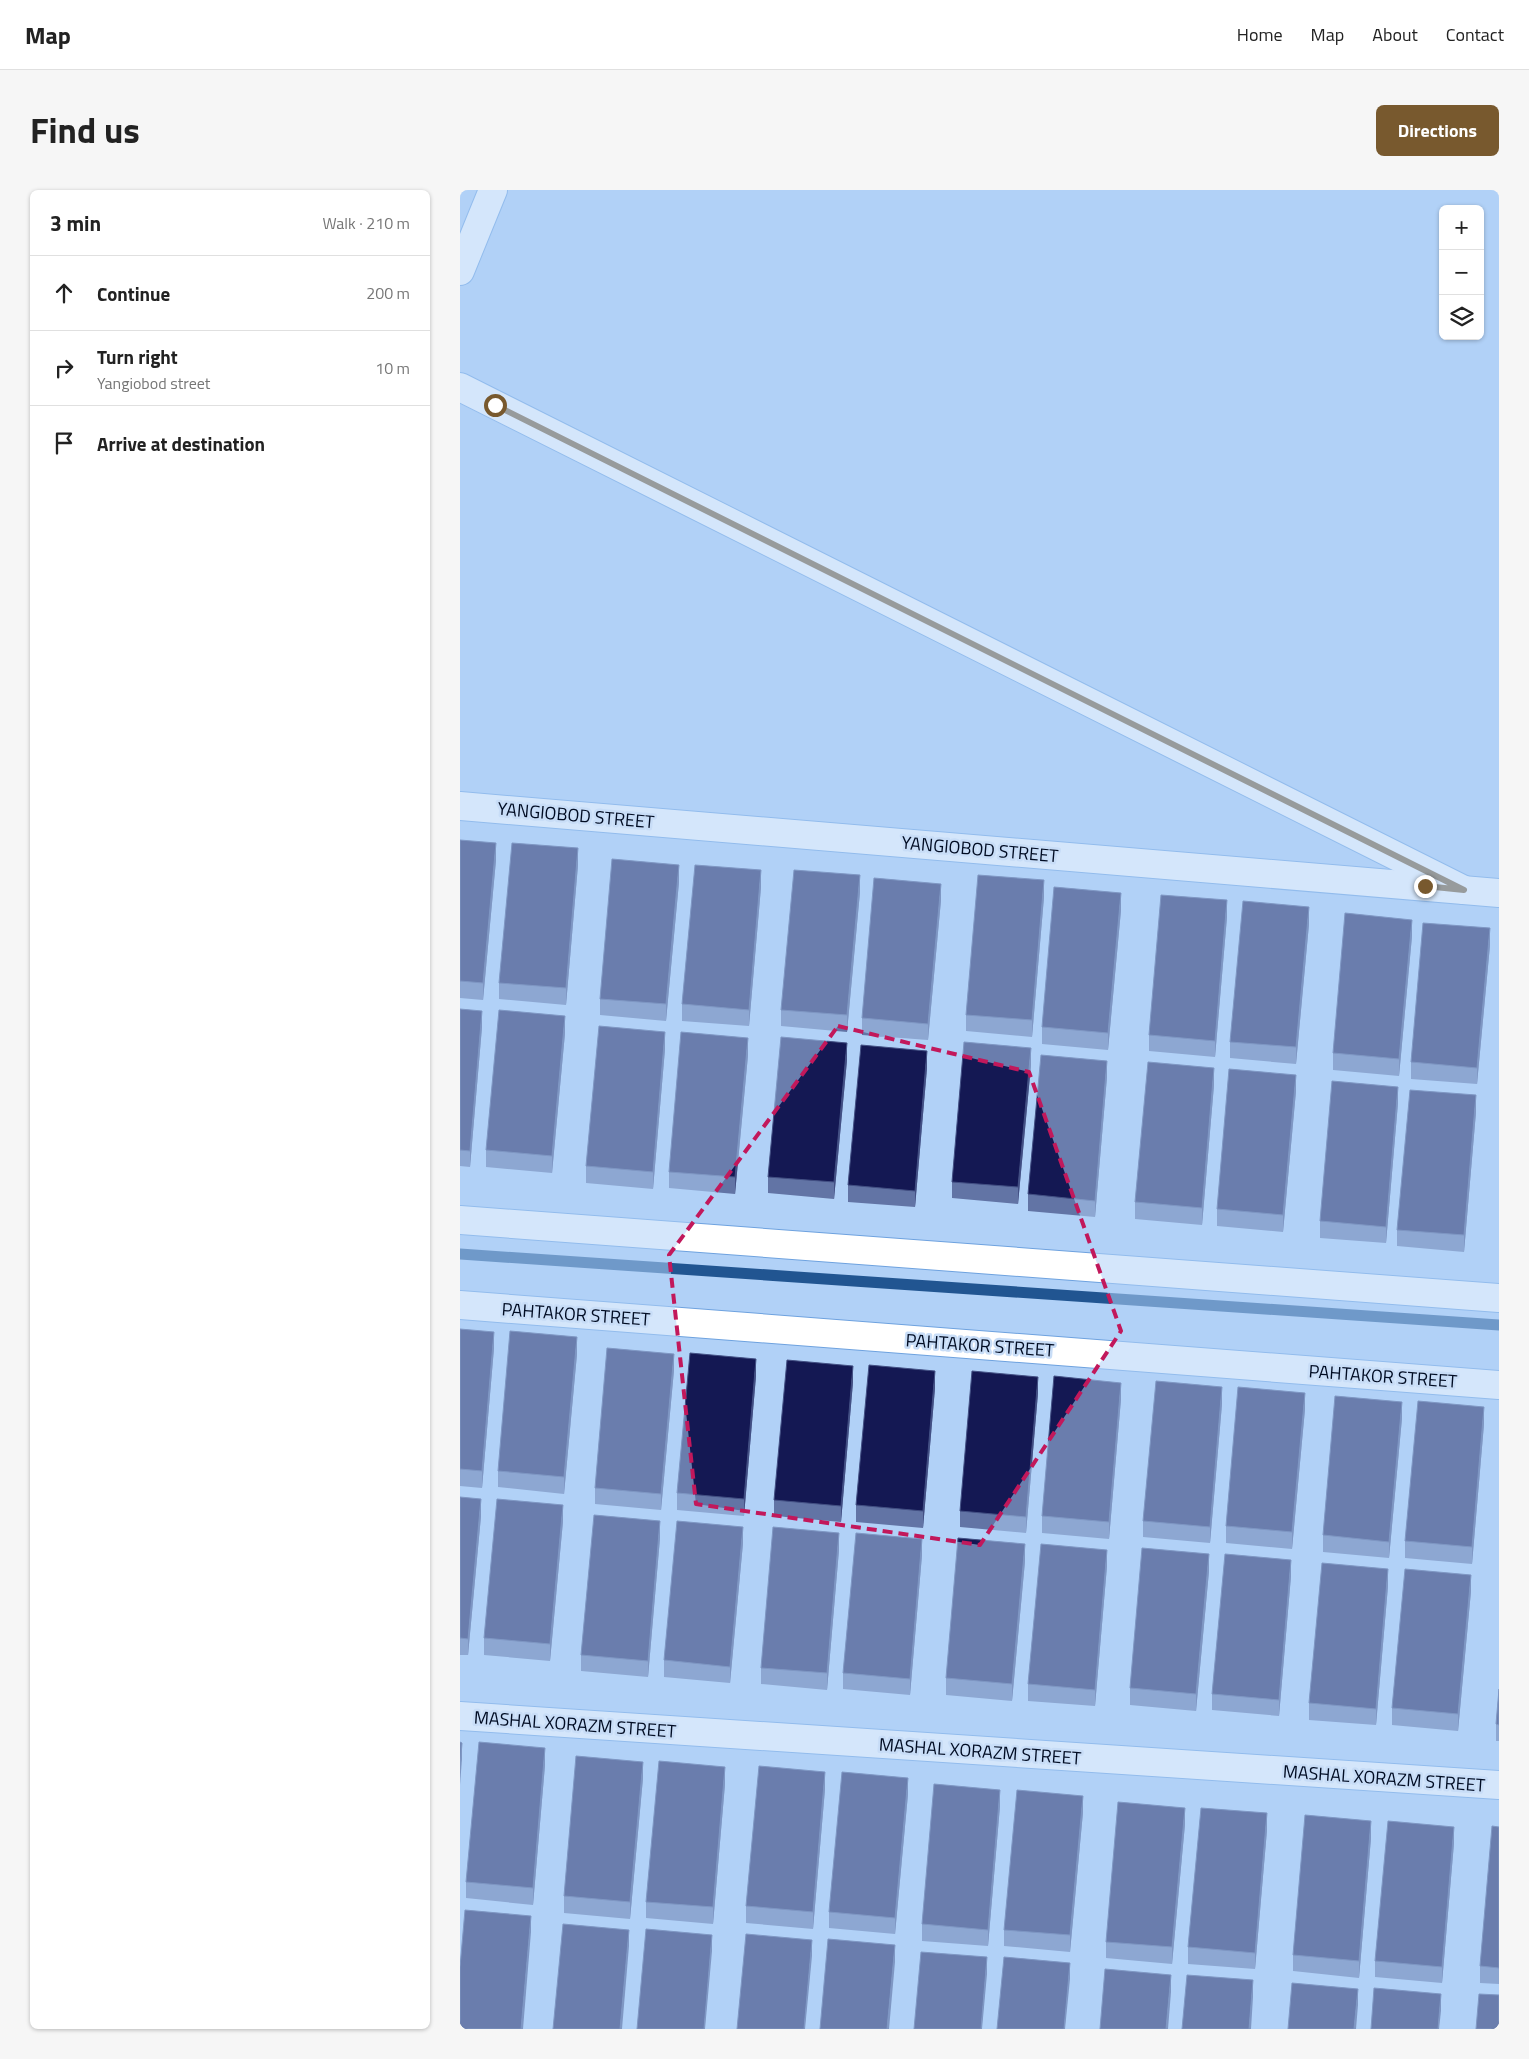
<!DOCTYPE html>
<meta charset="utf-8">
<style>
:root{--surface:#fff;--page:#f6f6f6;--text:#222;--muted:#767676;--line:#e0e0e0;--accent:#78592e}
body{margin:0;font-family:"Titillium Web",sans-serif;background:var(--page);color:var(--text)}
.controls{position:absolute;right:15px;top:15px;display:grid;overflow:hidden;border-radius:8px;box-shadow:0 1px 4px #0004}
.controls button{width:45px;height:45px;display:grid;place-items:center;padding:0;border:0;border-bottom:1px solid var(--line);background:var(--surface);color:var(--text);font:25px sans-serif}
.stop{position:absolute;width:15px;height:15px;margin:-11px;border:4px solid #78592e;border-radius:50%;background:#fff}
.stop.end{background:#78592e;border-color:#fff;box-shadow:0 1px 5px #0008}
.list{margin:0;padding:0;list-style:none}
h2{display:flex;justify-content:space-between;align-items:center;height:65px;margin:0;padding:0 20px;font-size:21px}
h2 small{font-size:16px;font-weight:400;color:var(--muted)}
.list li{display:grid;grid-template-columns:32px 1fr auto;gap:15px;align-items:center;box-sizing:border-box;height:75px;padding:0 20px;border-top:1px solid var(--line)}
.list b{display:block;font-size:19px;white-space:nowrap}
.list p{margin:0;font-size:16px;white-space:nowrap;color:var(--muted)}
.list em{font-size:16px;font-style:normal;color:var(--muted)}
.icon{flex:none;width:28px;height:28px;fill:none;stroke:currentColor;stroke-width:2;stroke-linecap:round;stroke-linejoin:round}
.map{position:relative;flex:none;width:1039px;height:1839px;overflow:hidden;border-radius:8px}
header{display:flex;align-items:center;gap:30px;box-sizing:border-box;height:70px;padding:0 25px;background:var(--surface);border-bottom:1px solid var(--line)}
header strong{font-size:24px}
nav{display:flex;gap:28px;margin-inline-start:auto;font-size:18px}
.intro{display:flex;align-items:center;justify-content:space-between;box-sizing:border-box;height:120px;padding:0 30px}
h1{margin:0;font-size:35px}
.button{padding:12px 22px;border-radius:8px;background:var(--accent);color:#fff;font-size:18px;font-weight:700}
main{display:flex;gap:30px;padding:0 30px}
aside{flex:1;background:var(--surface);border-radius:8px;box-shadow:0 1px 4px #0004}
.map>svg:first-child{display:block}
</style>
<header>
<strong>Map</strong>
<nav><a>Home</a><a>Map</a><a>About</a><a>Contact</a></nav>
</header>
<div class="intro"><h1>Find us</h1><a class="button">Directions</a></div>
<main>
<aside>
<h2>3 min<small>Walk · 210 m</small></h2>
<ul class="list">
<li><svg class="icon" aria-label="ahead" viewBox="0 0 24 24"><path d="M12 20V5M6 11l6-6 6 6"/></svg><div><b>Continue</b></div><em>200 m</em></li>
<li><svg class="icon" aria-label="right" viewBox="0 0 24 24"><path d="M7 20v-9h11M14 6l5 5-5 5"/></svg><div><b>Turn right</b><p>Yangiobod street</p></div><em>10 m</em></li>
<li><svg class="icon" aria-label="arrive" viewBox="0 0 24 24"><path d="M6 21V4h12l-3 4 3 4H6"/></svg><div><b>Arrive at destination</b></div></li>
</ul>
</aside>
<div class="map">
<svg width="1039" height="1839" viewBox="0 0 1039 1839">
<rect width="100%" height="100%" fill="#b1d1f7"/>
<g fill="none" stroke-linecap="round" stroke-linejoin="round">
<!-- stream -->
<path stroke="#215591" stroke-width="11" d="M 0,1064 L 1039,1135"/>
<!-- minor casing -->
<g stroke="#6ea2df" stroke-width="30">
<g id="minor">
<path d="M 0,81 L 33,0"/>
<path d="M 0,197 L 1004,700"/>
<path d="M 0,616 L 1039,703"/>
<path d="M 0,1030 L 1039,1108"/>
<path d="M 0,1115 L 1039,1195"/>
<path d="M 0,1526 L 1039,1595"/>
</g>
</g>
<!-- minor -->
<use href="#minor" stroke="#fff" stroke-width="28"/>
</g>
<!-- wall -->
<g fill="#6274a5">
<path d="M 0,650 L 36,670 L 23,810 L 0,808 Z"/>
<path d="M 118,675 L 106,815 L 39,809 L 39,793 Z"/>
<path d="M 219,692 L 206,831 L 140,825 L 140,809 Z"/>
<path d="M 301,697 L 289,836 L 222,831 L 222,814 Z"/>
<path d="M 400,702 L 387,842 L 321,836 L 321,820 Z"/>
<path d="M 584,707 L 572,847 L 506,841 L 506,825 Z"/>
<path d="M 481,710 L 468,850 L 402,845 L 402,828 Z"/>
<path d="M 661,720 L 648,860 L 582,854 L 582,837 Z"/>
<path d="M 767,727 L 755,867 L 689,861 L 689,845 Z"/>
<path d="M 849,734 L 836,874 L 770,868 L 770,852 Z"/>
<path d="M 952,746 L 939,886 L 873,880 L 873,863 Z"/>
<path d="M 1030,755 L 1017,894 L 951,889 L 951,872 Z"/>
<path d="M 0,819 L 22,837 L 10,977 L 0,976 Z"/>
<path d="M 105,843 L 92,983 L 26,977 L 26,960 Z"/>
<path d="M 205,859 L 193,999 L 126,993 L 126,976 Z"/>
<path d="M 288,865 L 275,1004 L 209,998 L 209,982 Z"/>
<path d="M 387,870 L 374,1009 L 308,1003 L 308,987 Z"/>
<path d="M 571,875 L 558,1014 L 492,1008 L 492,992 Z"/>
<path d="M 467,878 L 455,1017 L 388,1012 L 388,995 Z"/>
<path d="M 647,887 L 635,1027 L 568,1021 L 568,1004 Z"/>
<path d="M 754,895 L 742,1035 L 675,1029 L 675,1012 Z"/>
<path d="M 836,901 L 823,1042 L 757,1036 L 757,1019 Z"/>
<path d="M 938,913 L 926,1053 L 860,1048 L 860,1031 Z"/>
<path d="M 1016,922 L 1004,1062 L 937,1056 L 937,1040 Z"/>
<path d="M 0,1139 L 34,1158 L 22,1298 L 0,1296 Z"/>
<path d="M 117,1164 L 104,1304 L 38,1297 L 38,1281 Z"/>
<path d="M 214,1180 L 201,1320 L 135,1314 L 135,1298 Z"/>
<path d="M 296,1186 L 284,1326 L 217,1320 L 217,1303 Z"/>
<path d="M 393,1192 L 381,1332 L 314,1326 L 314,1310 Z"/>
<path d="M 475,1198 L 463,1338 L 396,1332 L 396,1315 Z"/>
<path d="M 578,1203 L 566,1343 L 500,1337 L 500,1321 Z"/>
<path d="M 661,1209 L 649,1349 L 582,1343 L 582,1326 Z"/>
<path d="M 762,1214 L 750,1353 L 683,1347 L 683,1331 Z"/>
<path d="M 845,1219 L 832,1359 L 766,1353 L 766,1336 Z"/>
<path d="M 942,1228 L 929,1368 L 863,1362 L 863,1345 Z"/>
<path d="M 1024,1234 L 1012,1374 L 945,1368 L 945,1351 Z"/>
<path d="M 0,1307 L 21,1326 L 8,1465 L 0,1465 Z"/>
<path d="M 103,1331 L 90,1471 L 24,1465 L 24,1448 Z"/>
<path d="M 200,1348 L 188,1487 L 121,1481 L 121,1465 Z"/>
<path d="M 283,1353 L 270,1493 L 204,1487 L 204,1470 Z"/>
<path d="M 379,1360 L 367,1500 L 301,1494 L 301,1478 Z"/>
<path d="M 462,1365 L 450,1505 L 383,1499 L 383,1483 Z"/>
<path d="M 565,1371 L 552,1511 L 486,1505 L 486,1488 Z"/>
<path d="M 647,1376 L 635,1516 L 568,1511 L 568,1494 Z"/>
<path d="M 749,1381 L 736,1521 L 670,1515 L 670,1498 Z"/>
<path d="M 831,1386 L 819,1526 L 752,1520 L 752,1504 Z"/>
<path d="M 928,1396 L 916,1535 L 849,1530 L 849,1513 Z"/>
<path d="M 1011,1401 L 998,1541 L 932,1535 L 932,1518 Z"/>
<path d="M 1039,1499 L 1039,1551 L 1036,1551 L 1036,1534 Z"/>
<path d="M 85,1575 L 73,1715 L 6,1708 L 6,1692 Z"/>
<path d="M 183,1588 L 170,1729 L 104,1723 L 104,1706 Z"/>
<path d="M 265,1594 L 253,1734 L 186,1728 L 186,1712 Z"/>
<path d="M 365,1599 L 353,1739 L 286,1733 L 286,1716 Z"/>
<path d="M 448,1604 L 435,1744 L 369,1738 L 369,1722 Z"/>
<path d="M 540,1616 L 528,1756 L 462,1751 L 462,1734 Z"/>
<path d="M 623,1622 L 610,1762 L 544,1756 L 544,1740 Z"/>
<path d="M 725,1634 L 712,1774 L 646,1768 L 646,1752 Z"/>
<path d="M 1039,1637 L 1039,1794 L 1020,1793 L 1020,1776 Z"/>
<path d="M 807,1640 L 795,1779 L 728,1774 L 728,1757 Z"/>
<path d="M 911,1648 L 899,1788 L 833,1781 L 833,1765 Z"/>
<path d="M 994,1653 L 982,1793 L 915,1787 L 915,1771 Z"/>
</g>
<!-- shaded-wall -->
<g fill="#435084">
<path d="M 36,653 L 36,670 L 23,810 L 23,793 Z"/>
<path d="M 118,658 L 118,675 L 106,815 L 106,798 Z"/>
<path d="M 219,675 L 219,692 L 206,831 L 206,814 Z"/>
<path d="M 301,680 L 301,697 L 289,836 L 289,820 Z"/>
<path d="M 400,685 L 400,702 L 387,842 L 387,825 Z"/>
<path d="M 584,690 L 584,707 L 572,847 L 572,830 Z"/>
<path d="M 481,694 L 481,710 L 468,850 L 468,834 Z"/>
<path d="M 661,703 L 661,720 L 648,860 L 648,843 Z"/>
<path d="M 767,710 L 767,727 L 755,867 L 755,851 Z"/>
<path d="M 849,717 L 849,734 L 836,874 L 836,857 Z"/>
<path d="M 952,730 L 952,746 L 939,886 L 939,869 Z"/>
<path d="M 1030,738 L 1030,755 L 1017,894 L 1017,878 Z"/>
<path d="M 22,821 L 22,837 L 10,977 L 10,961 Z"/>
<path d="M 105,826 L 105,843 L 92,983 L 92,966 Z"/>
<path d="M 205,842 L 205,859 L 193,999 L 193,982 Z"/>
<path d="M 288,848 L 288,865 L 275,1004 L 275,987 Z"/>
<path d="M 387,853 L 387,870 L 374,1009 L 374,992 Z"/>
<path d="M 571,858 L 571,875 L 558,1014 L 558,997 Z"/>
<path d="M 467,861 L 467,878 L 455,1017 L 455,1001 Z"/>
<path d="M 647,871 L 647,887 L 635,1027 L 635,1011 Z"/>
<path d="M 754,878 L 754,895 L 742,1035 L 742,1018 Z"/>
<path d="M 836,885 L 836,901 L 823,1042 L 823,1025 Z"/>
<path d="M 938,897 L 938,913 L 926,1053 L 926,1037 Z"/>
<path d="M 1016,905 L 1016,922 L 1004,1062 L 1004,1045 Z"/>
<path d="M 34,1142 L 34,1158 L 22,1298 L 22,1281 Z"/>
<path d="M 117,1147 L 117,1164 L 104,1304 L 104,1287 Z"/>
<path d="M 214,1164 L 214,1180 L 201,1320 L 201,1304 Z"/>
<path d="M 296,1169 L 296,1186 L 284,1326 L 284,1309 Z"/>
<path d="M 393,1176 L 393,1192 L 381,1332 L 381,1316 Z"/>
<path d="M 475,1181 L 475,1198 L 463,1338 L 463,1321 Z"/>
<path d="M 578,1187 L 578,1203 L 566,1343 L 566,1327 Z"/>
<path d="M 661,1193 L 661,1209 L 649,1349 L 649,1332 Z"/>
<path d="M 762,1197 L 762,1214 L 750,1353 L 750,1337 Z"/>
<path d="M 845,1203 L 845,1219 L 832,1359 L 832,1342 Z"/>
<path d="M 942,1212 L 942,1228 L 929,1368 L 929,1352 Z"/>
<path d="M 1024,1217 L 1024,1234 L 1012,1374 L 1012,1357 Z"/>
<path d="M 21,1309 L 21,1326 L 8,1465 L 8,1449 Z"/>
<path d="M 103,1315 L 103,1331 L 90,1471 L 90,1454 Z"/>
<path d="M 200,1331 L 200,1348 L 188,1487 L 188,1471 Z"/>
<path d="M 283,1337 L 283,1353 L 270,1493 L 270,1477 Z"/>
<path d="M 379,1343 L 379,1360 L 367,1500 L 367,1483 Z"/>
<path d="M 462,1349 L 462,1365 L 450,1505 L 450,1489 Z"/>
<path d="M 565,1354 L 565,1371 L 552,1511 L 552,1494 Z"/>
<path d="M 647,1360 L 647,1376 L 635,1516 L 635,1500 Z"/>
<path d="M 749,1364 L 749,1381 L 736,1521 L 736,1504 Z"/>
<path d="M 831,1370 L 831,1386 L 819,1526 L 819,1510 Z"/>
<path d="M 928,1379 L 928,1396 L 916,1535 L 916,1519 Z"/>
<path d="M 1011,1385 L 1011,1401 L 998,1541 L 998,1524 Z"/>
<path d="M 2,1553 L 2,1569 L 0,1595 L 0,1579 Z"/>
<path d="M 85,1558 L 85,1575 L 73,1715 L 73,1698 Z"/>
<path d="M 183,1572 L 183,1588 L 170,1729 L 170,1712 Z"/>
<path d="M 265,1577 L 265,1594 L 253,1734 L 253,1717 Z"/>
<path d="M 365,1582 L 365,1599 L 353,1739 L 353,1722 Z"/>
<path d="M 448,1588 L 448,1604 L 435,1744 L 435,1728 Z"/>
<path d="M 540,1600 L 540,1616 L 528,1756 L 528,1740 Z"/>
<path d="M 623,1606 L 623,1622 L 610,1762 L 610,1745 Z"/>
<path d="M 725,1618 L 725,1634 L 712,1774 L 712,1757 Z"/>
<path d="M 807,1623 L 807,1640 L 795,1779 L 795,1763 Z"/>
<path d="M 911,1631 L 911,1648 L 899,1788 L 899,1771 Z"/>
<path d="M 994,1637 L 994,1653 L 982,1793 L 982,1777 Z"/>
<path d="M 71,1726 L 71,1742 L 63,1839 L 61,1839 Z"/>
<path d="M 169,1740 L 169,1756 L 162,1839 L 160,1839 Z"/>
<path d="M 252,1745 L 252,1761 L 245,1839 L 244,1839 Z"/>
<path d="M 352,1750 L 352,1766 L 345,1839 L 344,1839 Z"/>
<path d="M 435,1755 L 435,1772 L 429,1839 L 427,1839 Z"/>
<path d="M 527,1767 L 527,1784 L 522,1839 L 521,1839 Z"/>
<path d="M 610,1773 L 610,1789 L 605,1839 L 604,1839 Z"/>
<path d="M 711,1785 L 711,1802 L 708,1839 L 706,1839 Z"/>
<path d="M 793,1790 L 793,1807 L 791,1839 L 789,1839 Z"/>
<path d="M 898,1799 L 898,1815 L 896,1839 L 894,1839 Z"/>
<path d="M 981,1804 L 981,1821 L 979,1839 L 978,1839 Z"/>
</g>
<!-- building -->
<g fill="#141853" stroke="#435084">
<path d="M 0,650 L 36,653 L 23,793 L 0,791 Z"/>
<path d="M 52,653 L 118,658 L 106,798 L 39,793 Z"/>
<path d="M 152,669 L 219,675 L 206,814 L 140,809 Z"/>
<path d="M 235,675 L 301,680 L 289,820 L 222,814 Z"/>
<path d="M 334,680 L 400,685 L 387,825 L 321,820 Z"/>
<path d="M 518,685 L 584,690 L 572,830 L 506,825 Z"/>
<path d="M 414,688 L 481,694 L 468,834 L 402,828 Z"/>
<path d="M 594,697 L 661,703 L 648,843 L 582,837 Z"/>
<path d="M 701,705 L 767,710 L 755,851 L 689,845 Z"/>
<path d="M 783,711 L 849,717 L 836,857 L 770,852 Z"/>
<path d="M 885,723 L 952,730 L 939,869 L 873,863 Z"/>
<path d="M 963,733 L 1030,738 L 1017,878 L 951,872 Z"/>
<path d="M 0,819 L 22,821 L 10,961 L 0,960 Z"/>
<path d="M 39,820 L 105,826 L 92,966 L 26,960 Z"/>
<path d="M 139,836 L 205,842 L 193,982 L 126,976 Z"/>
<path d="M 221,842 L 288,848 L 275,987 L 209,982 Z"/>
<path d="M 321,847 L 387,853 L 374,992 L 308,987 Z"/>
<path d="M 504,852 L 571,858 L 558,997 L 492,992 Z"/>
<path d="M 401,855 L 467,861 L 455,1001 L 388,995 Z"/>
<path d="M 581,865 L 647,871 L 635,1011 L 568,1004 Z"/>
<path d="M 688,872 L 754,878 L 742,1018 L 675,1012 Z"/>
<path d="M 769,879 L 836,885 L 823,1025 L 757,1019 Z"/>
<path d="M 872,891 L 938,897 L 926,1037 L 860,1031 Z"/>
<path d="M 950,900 L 1016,905 L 1004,1045 L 937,1040 Z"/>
<path d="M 0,1139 L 34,1142 L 22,1281 L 0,1279 Z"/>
<path d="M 50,1141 L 117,1147 L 104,1287 L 38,1281 Z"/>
<path d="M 147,1158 L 214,1164 L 201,1304 L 135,1298 Z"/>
<path d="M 230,1163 L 296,1169 L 284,1309 L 217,1303 Z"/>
<path d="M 327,1170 L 393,1176 L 381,1316 L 314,1310 Z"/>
<path d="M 409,1175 L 475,1181 L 463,1321 L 396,1315 Z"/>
<path d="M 512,1181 L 578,1187 L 566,1327 L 500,1321 Z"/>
<path d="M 594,1186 L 661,1193 L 649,1332 L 582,1326 Z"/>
<path d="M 696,1191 L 762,1197 L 750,1337 L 683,1331 Z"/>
<path d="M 778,1197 L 845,1203 L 832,1342 L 766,1336 Z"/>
<path d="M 875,1206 L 942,1212 L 929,1352 L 863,1345 Z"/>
<path d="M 958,1211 L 1024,1217 L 1012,1357 L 945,1351 Z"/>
<path d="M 0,1307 L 21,1309 L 8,1449 L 0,1448 Z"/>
<path d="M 37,1309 L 103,1315 L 90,1454 L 24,1448 Z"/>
<path d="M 134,1325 L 200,1331 L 188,1471 L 121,1465 Z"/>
<path d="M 217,1331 L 283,1337 L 270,1477 L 204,1470 Z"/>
<path d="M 313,1337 L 379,1343 L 367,1483 L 301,1478 Z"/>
<path d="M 396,1343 L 462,1349 L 450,1489 L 383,1483 Z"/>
<path d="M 498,1348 L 565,1354 L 552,1494 L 486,1488 Z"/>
<path d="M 581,1354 L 647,1360 L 635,1500 L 568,1494 Z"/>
<path d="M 682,1358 L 749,1364 L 736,1504 L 670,1498 Z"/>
<path d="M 765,1364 L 831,1370 L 819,1510 L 752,1504 Z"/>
<path d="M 862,1373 L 928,1379 L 916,1519 L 849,1513 Z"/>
<path d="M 945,1379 L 1011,1385 L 998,1524 L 932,1518 Z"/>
<path d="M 1039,1499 L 1039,1535 L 1036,1534 Z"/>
<path d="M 0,1552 L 2,1553 L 0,1579 Z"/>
<path d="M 19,1552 L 85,1558 L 73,1698 L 6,1692 Z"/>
<path d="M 116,1566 L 183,1572 L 170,1712 L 104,1706 Z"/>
<path d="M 199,1571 L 265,1577 L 253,1717 L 186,1712 Z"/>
<path d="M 299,1576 L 365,1582 L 353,1722 L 286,1716 Z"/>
<path d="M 382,1582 L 448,1588 L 435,1728 L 369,1722 Z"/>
<path d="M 474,1594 L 540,1600 L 528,1740 L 462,1734 Z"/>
<path d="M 557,1600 L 623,1606 L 610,1745 L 544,1740 Z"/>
<path d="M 658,1612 L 725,1618 L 712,1757 L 646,1752 Z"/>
<path d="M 741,1618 L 807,1623 L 795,1763 L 728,1757 Z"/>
<path d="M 845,1625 L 911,1631 L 899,1771 L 833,1765 Z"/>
<path d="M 928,1631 L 994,1637 L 982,1777 L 915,1771 Z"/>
<path d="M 1032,1636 L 1039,1637 L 1039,1778 L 1020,1776 Z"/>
<path d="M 5,1720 L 71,1726 L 61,1839 L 0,1839 L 0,1777 Z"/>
<path d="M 103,1734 L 169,1740 L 160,1839 L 93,1839 Z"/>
<path d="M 186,1739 L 252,1745 L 244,1839 L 177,1839 Z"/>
<path d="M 286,1744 L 352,1750 L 344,1839 L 277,1839 Z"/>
<path d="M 368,1749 L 435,1755 L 427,1839 L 360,1839 Z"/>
<path d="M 461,1762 L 527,1767 L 521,1839 L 454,1839 Z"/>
<path d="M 544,1767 L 610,1773 L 604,1839 L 537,1839 Z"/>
<path d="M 645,1779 L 711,1785 L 706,1839 L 640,1839 Z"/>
<path d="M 727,1785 L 793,1790 L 789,1839 L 722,1839 Z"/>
<path d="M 832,1793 L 898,1799 L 894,1839 L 828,1839 Z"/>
<path d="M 914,1798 L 981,1804 L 978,1839 L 911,1839 Z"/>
<path d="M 1019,1804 L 1039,1805 L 1039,1839 L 1016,1839 Z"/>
</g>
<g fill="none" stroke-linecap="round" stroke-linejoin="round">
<!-- route -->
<path stroke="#78592e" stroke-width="6" d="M 35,215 L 1004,700 L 965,696"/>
</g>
<!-- marked area -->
<path d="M0 0H1039V1839H0ZM 378,836 L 569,882 L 661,1141 L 520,1355 L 236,1314 L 209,1065 Z" fill="#b1d1f7" fill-opacity=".55" fill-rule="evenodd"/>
<path fill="none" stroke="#c2185b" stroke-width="4" stroke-dasharray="10 6" stroke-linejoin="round" d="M 378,836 L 569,882 L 661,1141 L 520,1355 L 236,1314 L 209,1065 Z"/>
<g text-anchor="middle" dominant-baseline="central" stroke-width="5" stroke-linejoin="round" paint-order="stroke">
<!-- street labels -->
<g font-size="18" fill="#000c23" stroke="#c8ddf7">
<text transform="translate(116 625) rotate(5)">YANGIOBOD STREET</text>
<text transform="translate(520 659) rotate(5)">YANGIOBOD STREET</text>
<text transform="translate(116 1124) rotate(4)">PAHTAKOR STREET</text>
<text transform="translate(520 1155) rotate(4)">PAHTAKOR STREET</text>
<text transform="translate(923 1186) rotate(4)">PAHTAKOR STREET</text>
<text transform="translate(115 1534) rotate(4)">MASHAL XORAZM STREET</text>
<text transform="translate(520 1561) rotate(4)">MASHAL XORAZM STREET</text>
<text transform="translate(924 1588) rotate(4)">MASHAL XORAZM STREET</text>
</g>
</g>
</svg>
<div class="controls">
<button>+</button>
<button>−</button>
<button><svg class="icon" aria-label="layers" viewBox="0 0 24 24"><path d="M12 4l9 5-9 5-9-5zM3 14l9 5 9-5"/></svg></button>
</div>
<div class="stop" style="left:35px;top:215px"></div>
<div class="stop end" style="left:965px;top:696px"></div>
</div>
</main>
